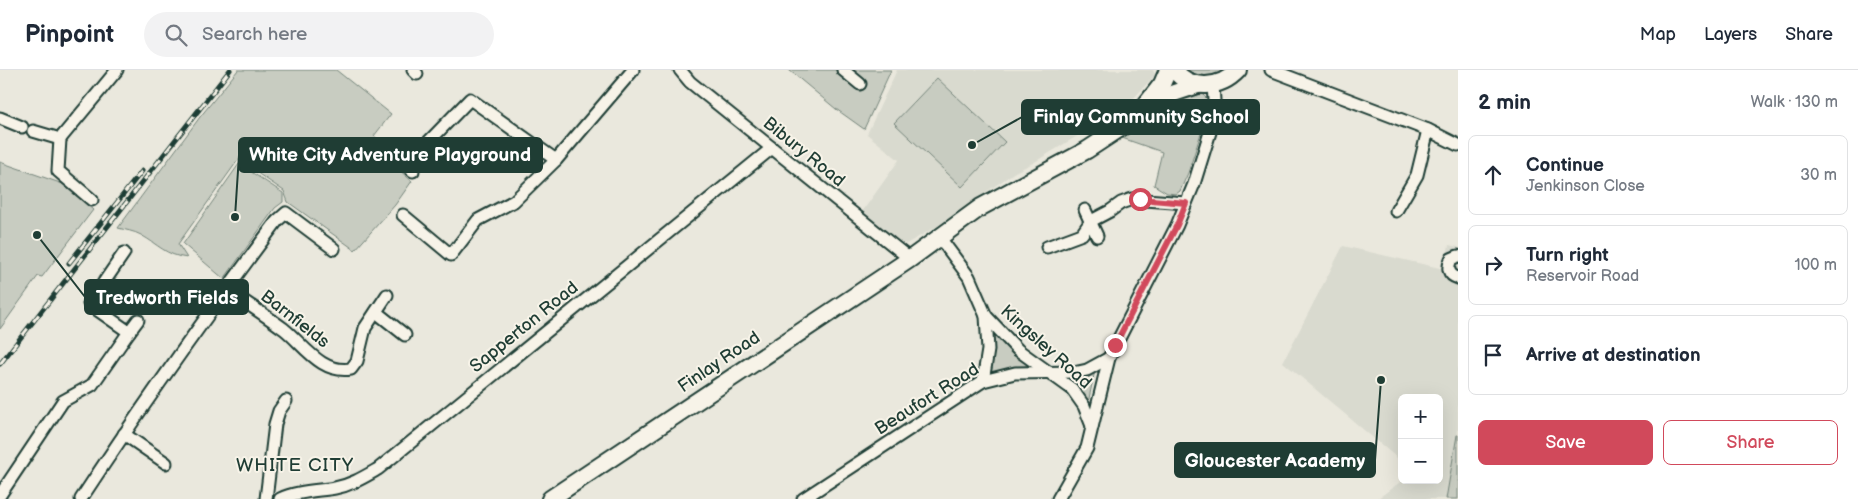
<!DOCTYPE html>
<meta charset="utf-8">
<style>
:root{--surface:#fff;--page:#f2f2f3;--text:#1f2937;--muted:#747a83;--line:#e0e1e3;--accent:#d1495b}
body{margin:0;font-family:"Balsamiq Sans",sans-serif;background:var(--page);color:var(--text)}
.controls{position:absolute;right:15px;bottom:15px;display:grid;overflow:hidden;border-radius:8px;box-shadow:0 5px 20px #0002}
.controls button{width:45px;height:45px;display:grid;place-items:center;padding:0;border:0;border-bottom:1px solid var(--line);background:var(--surface);color:var(--text);font:25px sans-serif}
.stop{position:absolute;width:15px;height:15px;margin:-11px;border:4px solid #d1495b;border-radius:50%;background:#fff}
.stop.end{background:#d1495b;border-color:#fff;box-shadow:0 1px 5px #0008}
.list{margin:0;padding:0;list-style:none}
h2{display:flex;justify-content:space-between;align-items:center;height:65px;margin:0;padding:0 20px;font-size:21px}
h2 small{font-size:16px;font-weight:400;color:var(--muted)}
.list li{display:grid;grid-template-columns:32px 1fr auto;gap:15px;align-items:center;box-sizing:border-box;height:80px;margin:0 10px 10px;padding:0 10px;border:1px solid var(--line);border-radius:8px}
.list b{display:block;font-size:19px;white-space:nowrap}
.list p{margin:0;font-size:16px;white-space:nowrap;color:var(--muted)}
.list em{font-size:16px;font-style:normal;color:var(--muted)}
.actions{display:flex;gap:10px;padding:15px 20px}
.actions a{flex:1;padding:11px 0;border:1px solid var(--accent);border-radius:8px;text-align:center;font-size:18px;color:var(--accent)}
.actions .main{background:var(--accent);color:#fff}
.icon{flex:none;width:28px;height:28px;fill:none;stroke:currentColor;stroke-width:2;stroke-linecap:round;stroke-linejoin:round}
.map{position:relative;flex:none;width:1458px;height:429px;overflow:hidden}
header{display:flex;align-items:center;gap:30px;box-sizing:border-box;height:70px;padding:0 25px;background:var(--surface);border-bottom:1px solid var(--line)}
header strong{font-size:24px}
nav{display:flex;gap:28px;margin-inline-start:auto;font-size:18px}
.search{width:350px;height:45px;background:var(--page);display:flex;align-items:center;gap:12px;box-sizing:border-box;padding:0 18px;border-radius:28px;color:var(--muted);font-size:19px}
main{display:flex}
aside{flex:1;background:var(--surface)}
.map>svg:first-child{display:block}
</style>
<header>
<strong>Pinpoint</strong>
<div class="search"><svg class="icon" aria-label="search" viewBox="0 0 24 24"><circle cx="10" cy="10" r="6"/><path d="M15 15l6 6"/></svg>Search here</div>
<nav><a>Map</a><a>Layers</a><a>Share</a></nav>
</header>
<main>
<div class="map">
<svg width="1458" height="429" viewBox="0 0 1458 429">
<rect width="100%" height="100%" fill="#eae8dd"/>
<filter id="ink" filterUnits="userSpaceOnUse"><feTurbulence type="fractalNoise" baseFrequency=".02" numOctaves="2"/><feDisplacementMap in="SourceGraphic" scale="10" xChannelSelector="R" yChannelSelector="G"/><feConvolveMatrix kernelMatrix="1 2 1 2 8 2 1 2 1" color-interpolation-filters="sRGB"/></filter>
<g filter="url(#ink)">
<!-- built -->
<g fill="#d9dacf">
<path d="M 897,0 L 1153,0 L 1155,5 L 1132,30 L 1105,49 L 1033,93 L 1015,102 L 936,157 L 906,174 L 900,172 L 862,142 L 899,90 L 867,64 Z"/>
<path d="M 1449,175 L 1458,177 L 1458,429 L 1377,429 L 1403,410 L 1439,410 L 1439,328 L 1402,328 L 1402,392 L 1283,292 L 1343,176 L 1444,199 Z"/>
</g>
<!-- green -->
<g fill="#c8ccc1" stroke="#74847a">
<path d="M 238,0 L 336,0 L 391,44 L 374,66 L 394,82 L 387,90 L 412,111 L 395,135 L 355,180 L 288,132 L 284,121 L 238,90 L 178,174 L 187,188 C 165,185 159,175 141,165 C 134,161 125,160 118,158 L 200,47 Z"/>
<path d="M 789,0 L 891,0 L 864,59 L 836,39 Z"/>
<path d="M 1180,0 L 1228,0 L 1223,4 L 1199,9 Z"/>
<path d="M 937,8 L 1005,72 L 962,117 L 894,53 Z"/>
<path d="M 1200,22 L 1208,30 L 1209,47 L 1204,54 L 1188,103 L 1180,121 L 1176,124 L 1167,123 L 1154,115 L 1162,82 L 1122,68 L 1160,36 Z"/>
<path d="M 0,92 L 63,114 L 93,140 L 42,207 L 38,206 L 0,259 Z"/>
<path d="M 239,94 L 283,123 L 283,132 L 275,138 L 224,209 L 183,174 Z"/>
<path d="M 993,263 L 1032,296 L 1031,298 L 991,303 L 990,300 Z"/>
<path d="M 1095,301 L 1094,305 L 1088,333 L 1080,320 L 1069,309 Z"/>
<path d="M 1457,365 L 1458,365 L 1458,429 L 1446,429 Z"/>
</g>
<g fill="none" stroke-linecap="round" stroke-linejoin="round">
<!-- minor casing -->
<g stroke="#1f3d34" stroke-width="15">
<g id="minor">
<path d="M 413,0 L 417,4"/>
<path d="M 680,0 L 690,12 L 910,189"/>
<path d="M 843,0 L 860,14"/>
<path d="M 1271,0 L 1428,60 L 1458,75"/>
<path d="M 0,48 L 22,57"/>
<path d="M 33,61 L 60,69 L 117,0"/>
<path d="M 60,69 L 58,101 L 92,130"/>
<path d="M 413,101 L 406,95 L 470,29 L 556,90"/>
<path d="M 1085,140 L 1097,166"/>
<path d="M 1396,141 L 1417,105 L 1428,60"/>
<path d="M 403,145 L 451,185 L 478,150 L 514,131 L 556,90 L 633,0"/>
<path d="M 943,172 L 969,207 L 986,246 L 1018,280 L 1072,319 L 1084,336 L 1092,356"/>
<path d="M 1047,177 L 1082,164 L 1091,151 L 1110,141 L 1121,133 L 1132,129 L 1186,133"/>
<path d="M 1458,186 L 1451,189 C 1447,198 1448,205 1458,208"/>
<path d="M 226,219 C 245,232 265,245 284,259 C 304,275 321,304 351,299 L 357,291 L 365,258 L 387,225"/>
<path d="M 376,242 L 405,265"/>
<path d="M 129,262 L 138,250"/>
<path d="M 983,311 L 988,280 L 986,246"/>
<path d="M 124,364 L 166,393"/>
<path d="M 0,425 L 63,331 L 92,315 L 129,262 L 89,234 L 124,183"/>
<path d="M 81,429 C 143,334 209,242 277,151 L 286,143 L 334,179"/>
<path d="M 266,429 L 275,354 L 279,341 L 286,331"/>
<path d="M 280,429 C 297,421 317,421 335,418 C 351,415 364,407 378,399 L 772,78"/>
<path d="M 803,429 L 983,311 L 1015,303 L 1078,302 L 1087,300 L 1109,288"/>
<path d="M 1058,429 L 1087,378 L 1109,288 L 1177,155 L 1194,114 L 1215,46 L 1213,15"/>
</g>
</g>
<!-- highway casing -->
<g stroke="#1f3d34" stroke-width="20">
<g id="highway">
<path d="M 1174,0 C 1191,21 1220,19 1238,0"/>
<path d="M 1144,37 L 1162,14 L 1168,0"/>
<path d="M 550,429 L 910,189 L 981,137 L 1087,80 L 1174,23 L 1198,15"/>
</g>
</g>
<!-- minor -->
<use href="#minor" stroke="#f7f3e8" stroke-width="11"/>
<!-- highway -->
<use href="#highway" stroke="#f7f3e8" stroke-width="16"/>
<!-- rail casing -->
<g stroke="#1f3d34" stroke-width="5">
<g id="rail">
<path d="M 69,193 L 142,101"/>
<path d="M 0,294 L 230,0"/>
</g>
</g>
<!-- rail -->
<use href="#rail" stroke="#f7f3e8" stroke-width="3" stroke-dasharray="9" stroke-linecap="butt"/>
</g>
</g>
<g fill="none" stroke-linecap="round" stroke-linejoin="round" filter="url(#ink)">
<!-- route -->
<path stroke="#d1495b" stroke-width="6" d="M 1115,275 L 1177,155 L 1186,133 L 1140,129"/>
</g>
<g text-anchor="middle" dominant-baseline="central" stroke-width="4" stroke-linejoin="round" paint-order="stroke">
<!-- street labels -->
<g font-size="18" fill="#1f3d34" stroke="#f7f3e8">
<text transform="translate(804 82) rotate(39)">Bibury Road</text>
<text transform="translate(295 249) rotate(38)">Barnfields</text>
<text transform="translate(524 257) rotate(-39)">Sapperton Road</text>
<text transform="translate(1046 277) rotate(42)">Kingsley Road</text>
<text transform="translate(719 292) rotate(-34)">Finlay Road</text>
<text transform="translate(927 329) rotate(-32)">Beaufort Road</text>
</g>
<!-- neighbourhood labels -->
<g font-size="19" letter-spacing="1" fill="#1f3d34" stroke="#f7f3e8">
<text x="295" y="395">WHITE CITY</text>
</g>
</g>
<!-- callouts -->
<path fill="none" stroke="#1f3d34" stroke-width="2" d="M972 75L1022 47M235 147L239 85M37 165L85 227M1381 310L1375 390"/>
<g fill="#1f3d34" stroke="#f7f3e8" stroke-width="2">
<circle cx="972" cy="75" r="5"/>
<circle cx="235" cy="147" r="5"/>
<circle cx="37" cy="165" r="5"/>
<circle cx="1381" cy="310" r="5"/>
</g>
<g fill="#1f3d34" stroke="#1f3d34" stroke-width="2">
<rect x="1022" y="30" width="237" height="34" rx="5"/>
<rect x="239" y="68" width="303" height="34" rx="5"/>
<rect x="85" y="210" width="163" height="34" rx="5"/>
<rect x="1175" y="373" width="200" height="34" rx="5"/>
</g>
<g font-size="19" text-anchor="middle" font-weight="bold" fill="#fff">
<text x="1141" y="53">Finlay Community School</text>
<text x="390" y="91">White City Adventure Playground</text>
<text x="167" y="234">Tredworth Fields</text>
<text x="1275" y="397">Gloucester Academy</text>
</g>
</svg>
<div class="controls">
<button>+</button>
<button>−</button>
</div>
<div class="stop" style="left:1140px;top:129px"></div>
<div class="stop end" style="left:1115px;top:275px"></div>
</div>
<aside>
<h2>2 min<small>Walk · 130 m</small></h2>
<ul class="list">
<li><svg class="icon" aria-label="ahead" viewBox="0 0 24 24"><path d="M12 20V5M6 11l6-6 6 6"/></svg><div><b>Continue</b><p>Jenkinson Close</p></div><em>30 m</em></li>
<li><svg class="icon" aria-label="right" viewBox="0 0 24 24"><path d="M7 20v-9h11M14 6l5 5-5 5"/></svg><div><b>Turn right</b><p>Reservoir Road</p></div><em>100 m</em></li>
<li><svg class="icon" aria-label="arrive" viewBox="0 0 24 24"><path d="M6 21V4h12l-3 4 3 4H6"/></svg><div><b>Arrive at destination</b></div></li>
</ul>
<div class="actions"><a class="main">Save</a><a>Share</a></div>
</aside>
</main>
